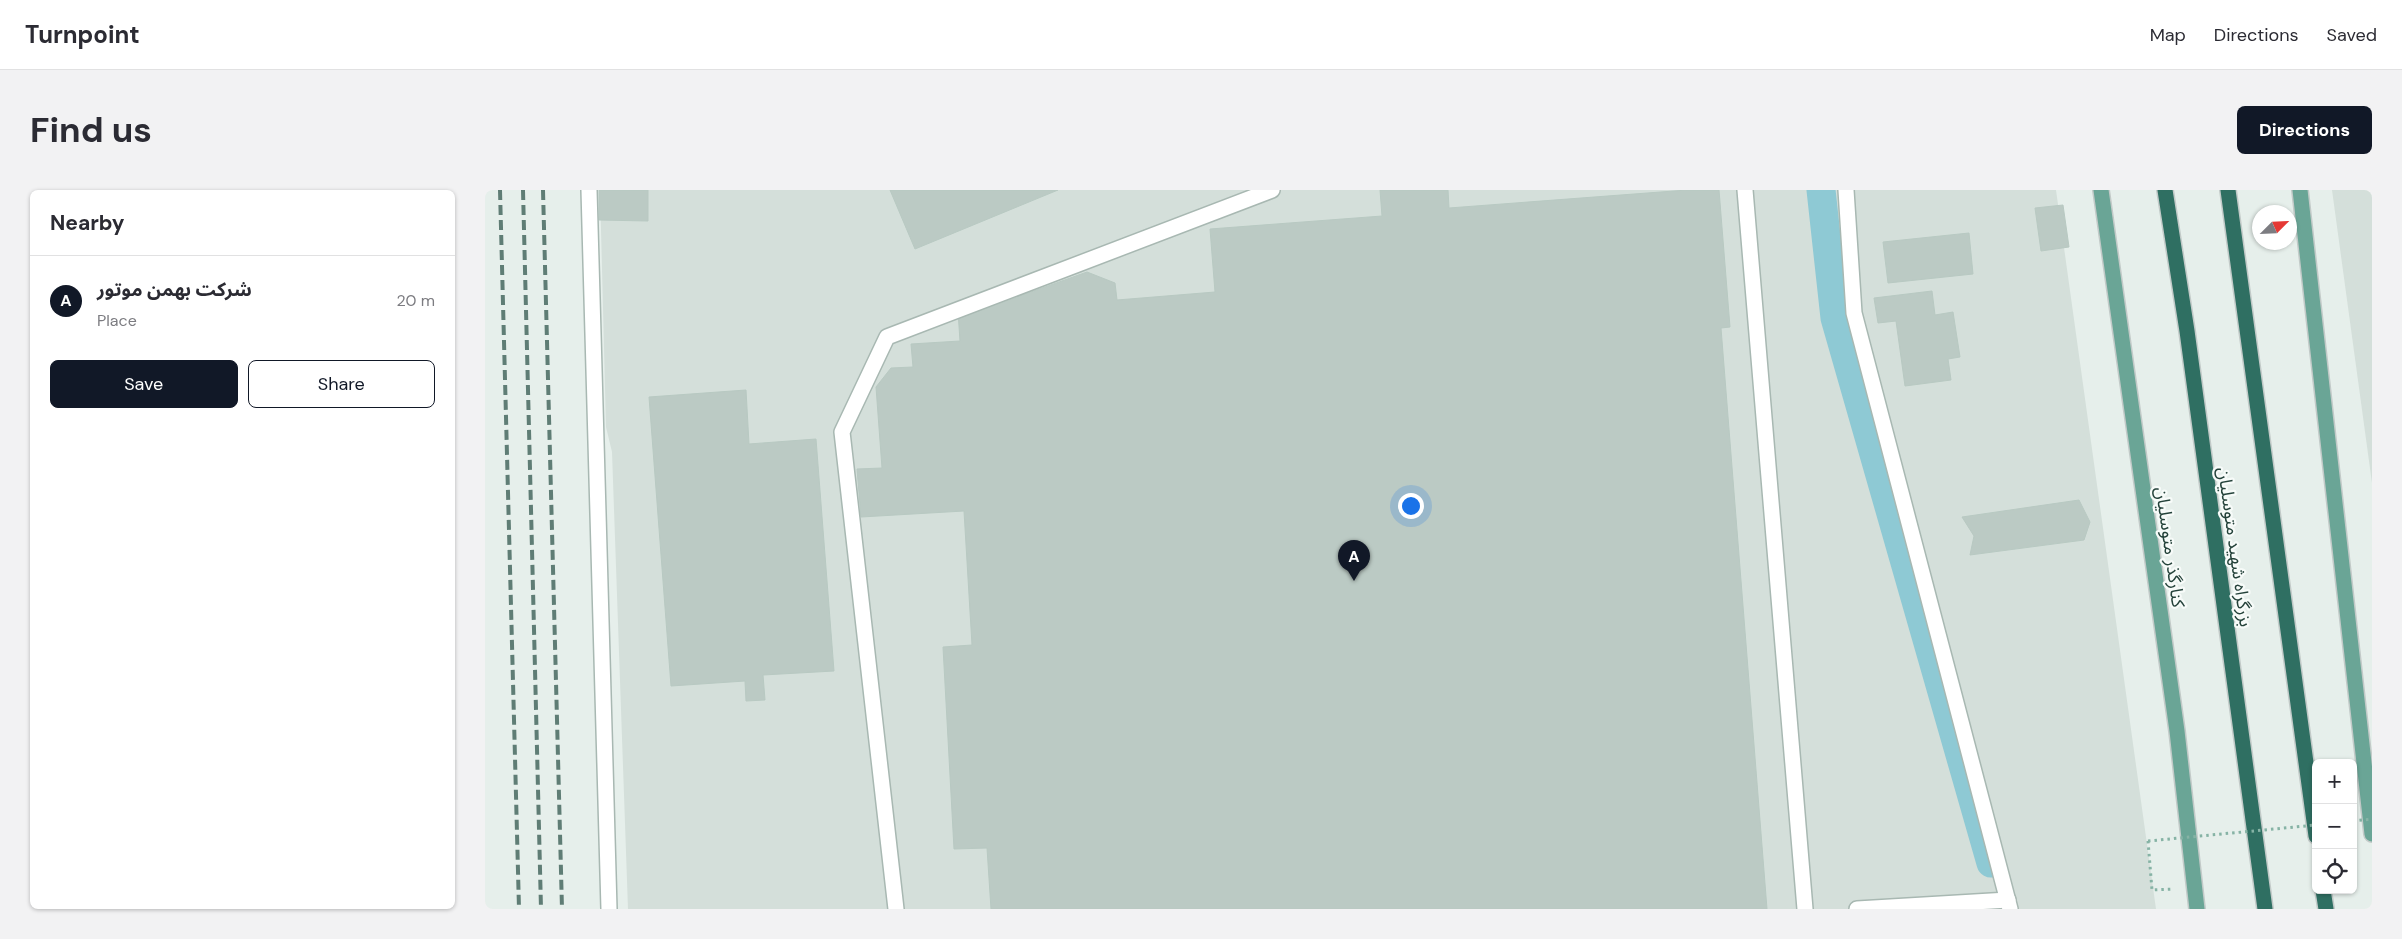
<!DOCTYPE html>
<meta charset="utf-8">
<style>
:root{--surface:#fff;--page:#f2f2f3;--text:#2b2b33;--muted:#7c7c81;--line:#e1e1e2;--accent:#111827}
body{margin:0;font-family:"DM Sans","Noto Sans Arabic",sans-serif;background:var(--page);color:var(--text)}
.controls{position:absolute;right:15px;bottom:15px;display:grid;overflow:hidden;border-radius:8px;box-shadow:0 1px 4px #0004}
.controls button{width:45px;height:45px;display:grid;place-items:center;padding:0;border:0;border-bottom:1px solid var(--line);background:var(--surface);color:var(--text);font:25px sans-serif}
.compass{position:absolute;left:1767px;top:15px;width:45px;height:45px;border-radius:50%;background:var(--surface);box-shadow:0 1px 4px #0004;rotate:66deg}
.you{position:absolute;left:925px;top:315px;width:18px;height:18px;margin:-12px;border:4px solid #fff;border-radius:50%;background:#1a73e8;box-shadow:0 0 0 8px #1a73e833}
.badge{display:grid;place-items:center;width:32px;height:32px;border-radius:50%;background:var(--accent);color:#fff;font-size:16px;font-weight:700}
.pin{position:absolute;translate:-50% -41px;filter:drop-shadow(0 1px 2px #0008)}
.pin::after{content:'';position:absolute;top:26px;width:18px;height:15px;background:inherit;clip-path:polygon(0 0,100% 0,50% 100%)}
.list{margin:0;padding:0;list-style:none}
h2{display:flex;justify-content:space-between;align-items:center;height:65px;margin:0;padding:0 20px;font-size:21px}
h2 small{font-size:16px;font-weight:400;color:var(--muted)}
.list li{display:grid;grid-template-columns:32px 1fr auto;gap:15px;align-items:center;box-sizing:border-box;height:90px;padding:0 20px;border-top:1px solid var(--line)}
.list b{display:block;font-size:19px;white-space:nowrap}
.list p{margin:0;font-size:16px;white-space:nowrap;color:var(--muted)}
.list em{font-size:16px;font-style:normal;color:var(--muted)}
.actions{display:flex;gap:10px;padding:15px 20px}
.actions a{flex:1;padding:11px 0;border:1px solid var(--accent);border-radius:8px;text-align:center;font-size:18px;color:var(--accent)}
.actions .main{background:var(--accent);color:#fff}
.icon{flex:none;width:28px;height:28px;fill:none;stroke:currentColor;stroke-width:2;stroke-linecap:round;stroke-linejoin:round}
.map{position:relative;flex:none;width:1887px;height:719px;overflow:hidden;border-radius:8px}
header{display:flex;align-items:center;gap:30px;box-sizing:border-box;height:70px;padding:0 25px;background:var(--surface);border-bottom:1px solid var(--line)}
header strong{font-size:24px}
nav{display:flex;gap:28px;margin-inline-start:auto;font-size:18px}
.intro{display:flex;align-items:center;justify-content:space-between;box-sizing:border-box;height:120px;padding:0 30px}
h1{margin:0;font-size:35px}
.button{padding:12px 22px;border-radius:8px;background:var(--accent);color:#fff;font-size:18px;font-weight:700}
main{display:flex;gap:30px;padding:0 30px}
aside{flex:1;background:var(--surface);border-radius:8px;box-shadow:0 1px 4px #0004}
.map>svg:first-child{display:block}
</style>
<header>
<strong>Turnpoint</strong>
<nav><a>Map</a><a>Directions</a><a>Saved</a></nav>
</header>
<div class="intro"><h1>Find us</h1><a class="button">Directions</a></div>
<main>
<aside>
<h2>Nearby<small></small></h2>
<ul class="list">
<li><span class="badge">A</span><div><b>شركت بهمن موتور</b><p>Place</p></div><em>20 m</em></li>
</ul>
<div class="actions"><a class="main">Save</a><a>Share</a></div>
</aside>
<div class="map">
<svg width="1887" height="719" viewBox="0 0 1887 719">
<rect width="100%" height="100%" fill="#e6efeb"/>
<!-- built -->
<g fill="#d4dfda">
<path d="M 115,0 L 1571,0 L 1671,719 L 143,719 L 127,262 L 121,237 Z"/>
<path d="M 1847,0 L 1887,0 L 1887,293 Z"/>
</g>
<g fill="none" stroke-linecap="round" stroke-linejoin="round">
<!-- canal -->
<path stroke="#8ec9d4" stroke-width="29" d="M 1336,0 L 1350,128 L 1506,673"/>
</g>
<!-- building -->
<g fill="#bbcac4" stroke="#b8c9c2">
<path d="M 114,0 L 163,0 L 163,31 L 114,30 Z"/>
<path d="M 405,0 L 573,0 L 430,59 Z"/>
<path d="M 895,0 L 963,0 L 964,18 L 1202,0 L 1234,0 L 1245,137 L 1236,138 L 1282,719 L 506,719 L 502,658 L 469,659 L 458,457 L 487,455 L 479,321 L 376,327 L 372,279 L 397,278 L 391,197 L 406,178 L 428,177 L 426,154 L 475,151 L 473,121 L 496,120 L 602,82 L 630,93 L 632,110 L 730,102 L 725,39 L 897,26 Z"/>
<path d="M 1578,15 L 1584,57 L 1556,61 L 1550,18 Z"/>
<path d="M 1484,43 L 1488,84 L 1403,93 L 1398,52 Z"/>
<path d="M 1447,101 L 1450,125 L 1468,122 L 1475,167 L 1463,169 L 1466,190 L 1420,196 L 1411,131 L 1393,133 L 1389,108 Z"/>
<path d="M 261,200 L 264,254 L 331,249 L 349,481 L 278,485 L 280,510 L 261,511 L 260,491 L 186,496 L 164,207 Z"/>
<path d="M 1594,310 L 1605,332 L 1599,350 L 1485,365 L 1489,346 L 1477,327 Z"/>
</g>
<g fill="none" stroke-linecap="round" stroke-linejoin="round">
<!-- minor casing -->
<g stroke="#a8b8b2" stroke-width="18">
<g id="minor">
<path d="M 104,0 L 124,719"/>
<path d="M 1260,0 L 1320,719"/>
<path d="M 1361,0 L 1369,123 L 1525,719"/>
<path d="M 411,719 L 357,242 L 402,147 L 787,0"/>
<path d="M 1372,719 L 1523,710"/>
</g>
</g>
<!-- major casing -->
<g stroke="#c2cac8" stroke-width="18">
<g id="major">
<path d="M 1616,0 L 1692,541 L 1712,719"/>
<path d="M 1815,0 L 1887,644"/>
</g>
</g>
<!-- highway casing -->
<g stroke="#c2cac8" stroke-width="18">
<g id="highway">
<path d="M 1680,0 L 1702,141 L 1780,719"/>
<path d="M 1743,0 L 1831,646"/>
<path d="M 1838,700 L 1841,719"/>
</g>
</g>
<!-- path -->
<path stroke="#86b3a5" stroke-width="3" stroke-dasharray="2.5 4" stroke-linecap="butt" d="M 1663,651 L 1667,700 L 1689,699"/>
<!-- minor -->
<use href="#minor" stroke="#fff" stroke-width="15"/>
<!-- major -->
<use href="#major" stroke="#6aa596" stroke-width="15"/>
<!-- highway -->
<use href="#highway" stroke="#2f6f62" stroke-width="15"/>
<!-- rail -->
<g stroke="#5f7d75" stroke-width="4" stroke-dasharray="10 5" stroke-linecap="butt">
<path d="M 15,0 L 34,719"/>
<path d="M 38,0 L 56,719"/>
<path d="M 58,0 L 77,719"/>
</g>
<!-- path-bridge -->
<g stroke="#86b3a5" stroke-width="3" stroke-dasharray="2.5 4" stroke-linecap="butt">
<path d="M 1868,631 L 1887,629"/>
<path d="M 1663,651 L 1831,635"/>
</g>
</g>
<g text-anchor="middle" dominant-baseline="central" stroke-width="4.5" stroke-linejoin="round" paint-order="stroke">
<!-- street labels -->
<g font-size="18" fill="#24423a" stroke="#f7fbf9">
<text transform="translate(1685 357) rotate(82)">کنارگذر متوسلیان</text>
<text transform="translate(1750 357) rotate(82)">بزرگراه شهید متوسلیان</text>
</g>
</g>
</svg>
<div class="controls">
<button>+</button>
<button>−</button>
<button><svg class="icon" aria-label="locate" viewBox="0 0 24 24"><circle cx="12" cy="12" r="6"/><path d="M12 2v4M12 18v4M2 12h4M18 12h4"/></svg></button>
</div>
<svg class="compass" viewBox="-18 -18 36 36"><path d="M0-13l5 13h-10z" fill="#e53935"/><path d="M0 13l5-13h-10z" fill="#7c7c81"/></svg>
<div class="you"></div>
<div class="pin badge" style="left:869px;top:391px">A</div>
</div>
</main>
